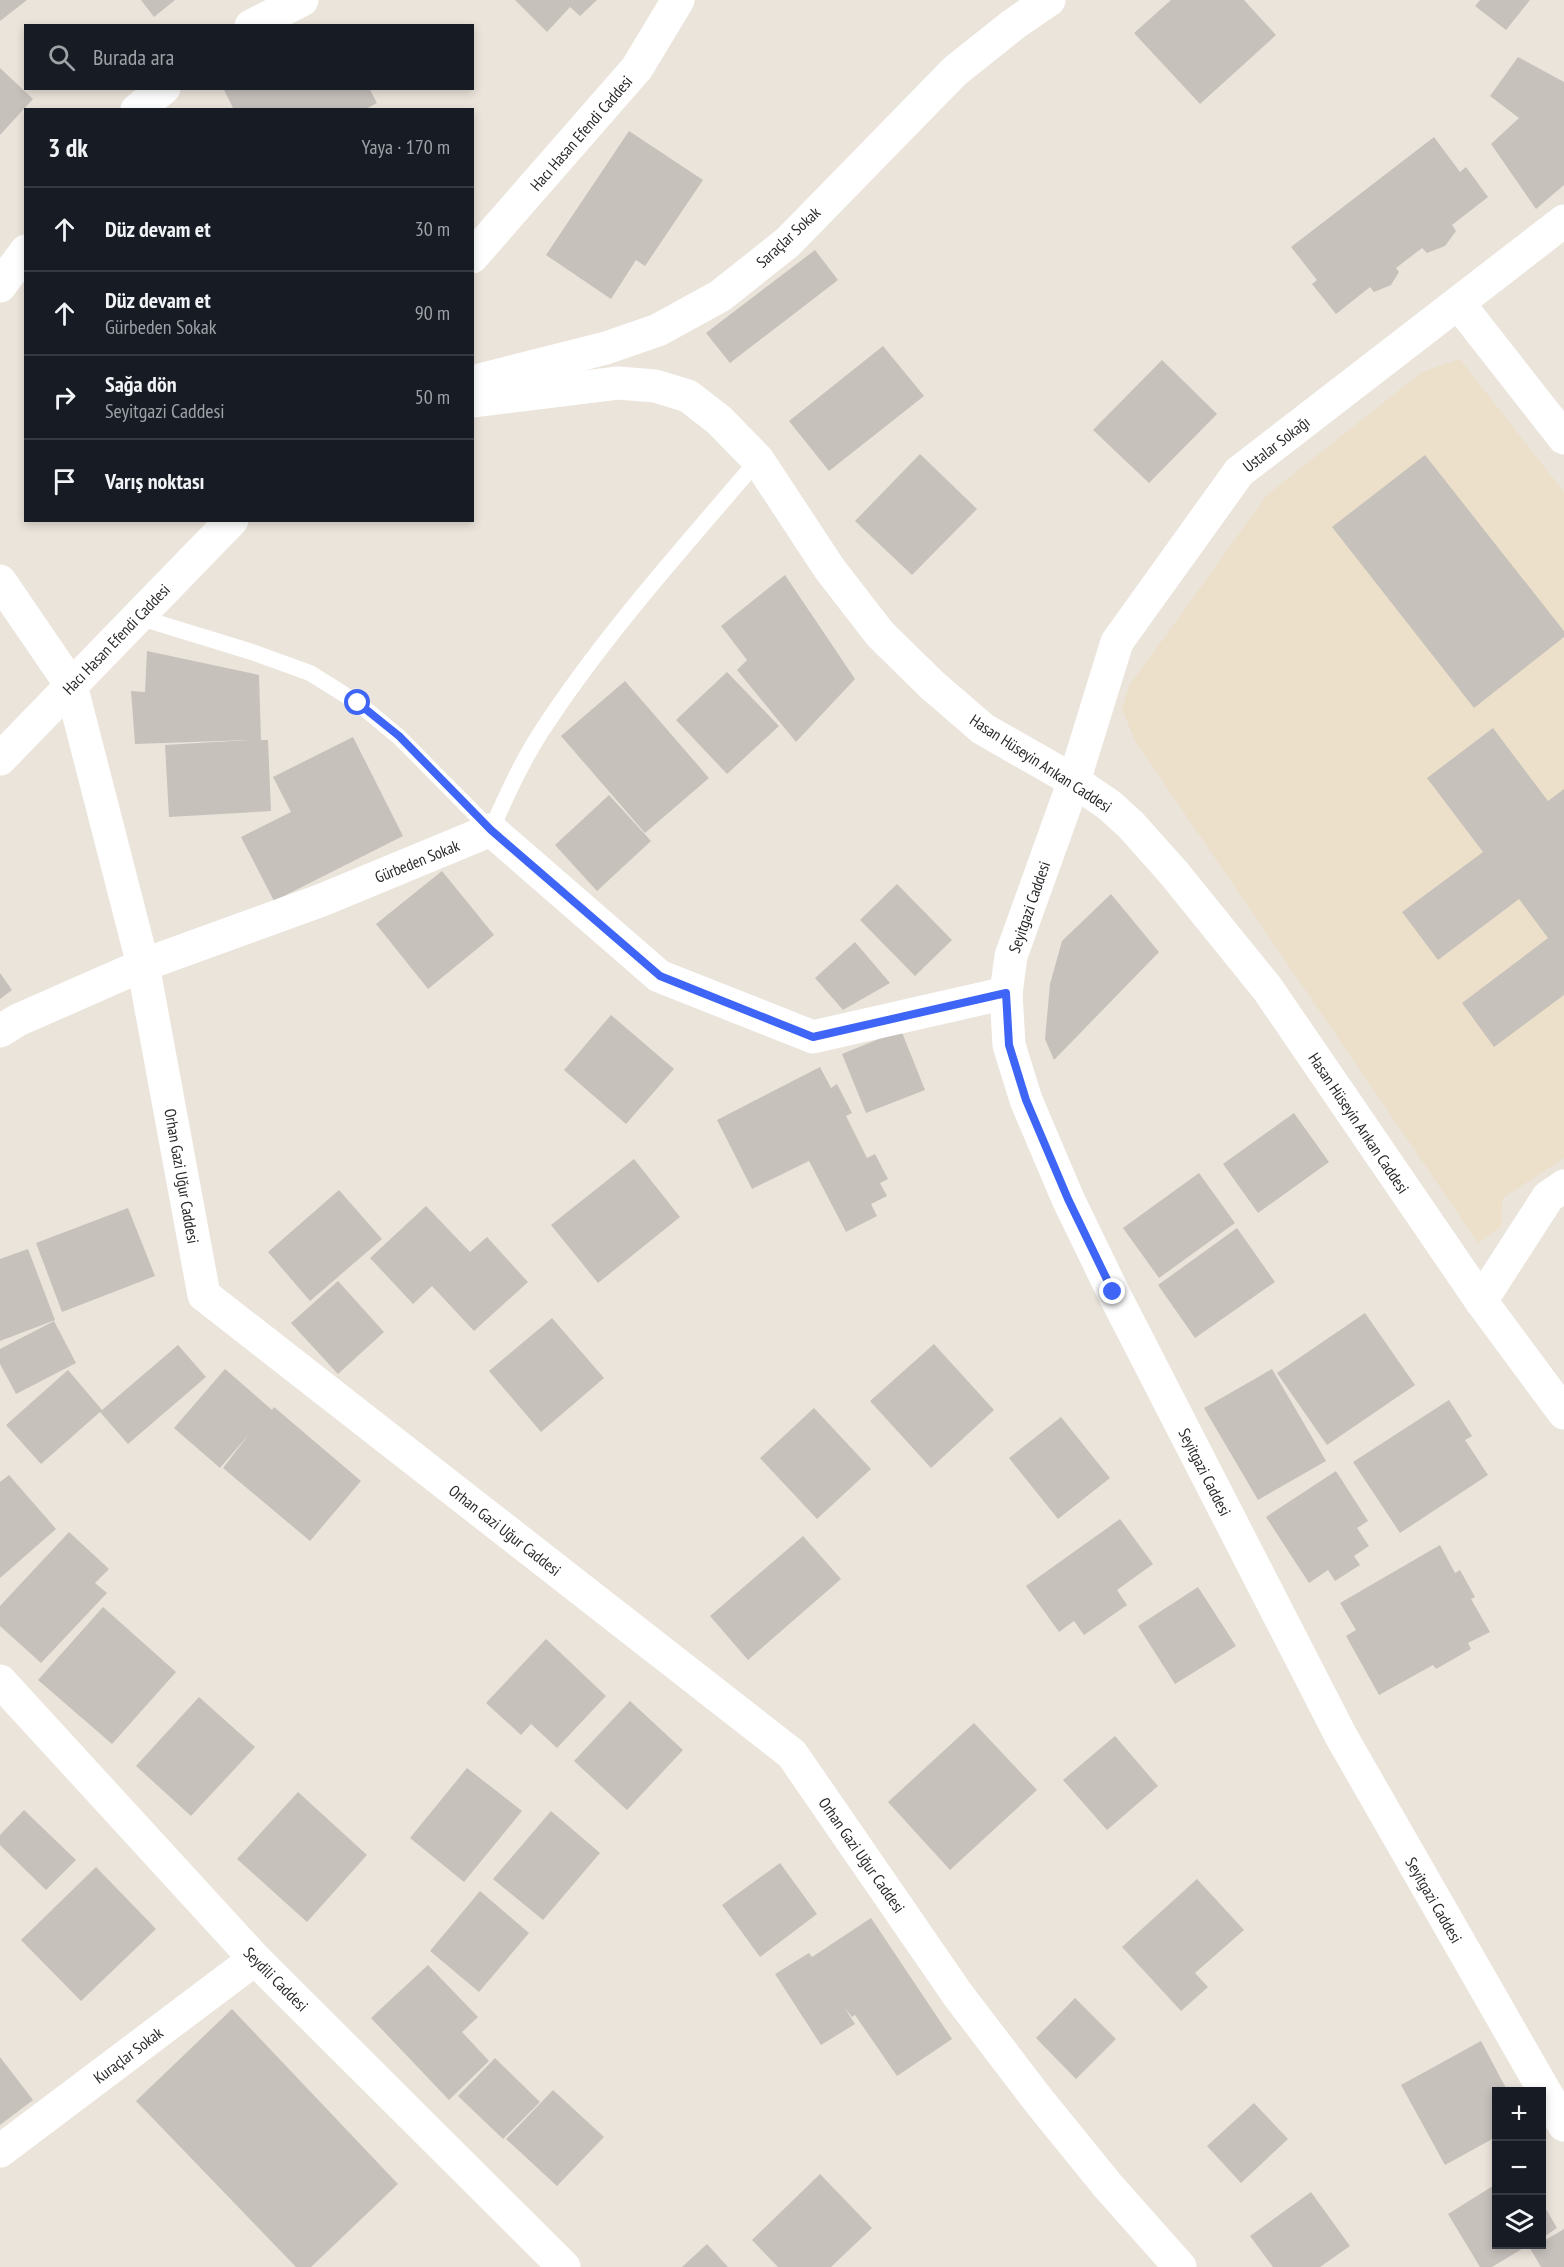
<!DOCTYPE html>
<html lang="tr">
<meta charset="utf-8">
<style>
:root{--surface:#171b24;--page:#20242c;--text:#f1f3f6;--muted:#9ea1a6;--line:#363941}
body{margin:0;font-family:"PT Sans Narrow",sans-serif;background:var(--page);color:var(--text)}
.controls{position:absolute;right:18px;bottom:18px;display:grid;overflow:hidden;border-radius:0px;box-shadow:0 3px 9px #0003}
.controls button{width:54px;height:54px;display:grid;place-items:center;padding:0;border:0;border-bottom:2px solid var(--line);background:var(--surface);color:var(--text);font:30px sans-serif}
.stop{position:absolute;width:18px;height:18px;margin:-14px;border:4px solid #3e65f5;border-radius:50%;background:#fff}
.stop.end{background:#3e65f5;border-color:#fff;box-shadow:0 2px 6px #0008}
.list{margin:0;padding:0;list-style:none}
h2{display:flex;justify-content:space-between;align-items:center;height:78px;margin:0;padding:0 24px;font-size:26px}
h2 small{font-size:20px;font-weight:400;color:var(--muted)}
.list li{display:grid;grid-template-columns:39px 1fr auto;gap:18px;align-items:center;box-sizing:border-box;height:84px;padding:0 24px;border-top:2px solid var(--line)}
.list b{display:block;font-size:22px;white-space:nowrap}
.list p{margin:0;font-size:20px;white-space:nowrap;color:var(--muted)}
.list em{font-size:20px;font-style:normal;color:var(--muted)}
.icon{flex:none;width:33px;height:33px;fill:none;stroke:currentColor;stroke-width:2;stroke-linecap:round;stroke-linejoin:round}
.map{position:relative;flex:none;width:1564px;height:2267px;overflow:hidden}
.search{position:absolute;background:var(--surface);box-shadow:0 3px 9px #0003;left:24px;top:24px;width:450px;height:66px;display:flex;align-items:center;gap:15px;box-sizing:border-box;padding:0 21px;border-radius:0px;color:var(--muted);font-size:22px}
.panel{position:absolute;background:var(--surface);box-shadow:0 3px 9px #0003;left:24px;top:108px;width:450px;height:414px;border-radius:0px}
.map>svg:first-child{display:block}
</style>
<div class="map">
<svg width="1564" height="2267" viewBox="0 0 1564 2267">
<rect width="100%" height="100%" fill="#ebe4db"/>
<!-- education -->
<path fill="#ece0cb" d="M 1460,359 L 1564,492 L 1564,1158 L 1503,1198 L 1501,1227 L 1478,1243 L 1135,741 L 1122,709 L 1129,686 L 1267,495 L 1422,372 Z"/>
<!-- building -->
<g fill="#c6c1bb">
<path d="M 0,0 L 27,0 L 0,21 Z"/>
<path d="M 141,0 L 175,0 L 154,17 Z"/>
<path d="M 515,0 L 597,0 L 580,16 L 570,7 L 547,32 Z"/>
<path d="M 1171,0 L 1244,0 L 1276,35 L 1200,104 L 1134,33 Z"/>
<path d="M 1480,0 L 1530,0 L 1506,30 L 1475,6 Z"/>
<path d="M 1518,57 L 1564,82 L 1564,185 L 1536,209 L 1491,144 L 1519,118 L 1490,96 Z"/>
<path d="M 0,68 L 33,99 L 0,135 Z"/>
<path d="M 223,88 L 369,88 L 377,103 L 364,110 L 234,110 Z"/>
<path d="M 629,131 L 703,180 L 645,266 L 636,260 L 611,299 L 546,255 Z"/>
<path d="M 1434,137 L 1460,172 L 1466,167 L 1488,197 L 1452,225 L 1456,231 L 1445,246 L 1427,253 L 1422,248 L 1396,268 L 1399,272 L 1391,285 L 1374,292 L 1370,287 L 1336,314 L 1312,284 L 1317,280 L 1291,247 Z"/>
<path d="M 815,250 L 838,280 L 730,363 L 706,333 Z"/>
<path d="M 883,346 L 924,396 L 829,471 L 789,421 Z"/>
<path d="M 1162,360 L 1217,414 L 1149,483 L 1093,430 Z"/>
<path d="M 920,454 L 977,509 L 912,575 L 855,521 Z"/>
<path d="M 1425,455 L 1564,631 L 1564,637 L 1474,708 L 1332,527 Z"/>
<path d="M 785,575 L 855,679 L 796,742 L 737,670 L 747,660 L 721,626 Z"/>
<path d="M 147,651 L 259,675 L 261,740 L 268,740 L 271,811 L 169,817 L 165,745 L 249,740 L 135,744 L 131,691 L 145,692 Z"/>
<path d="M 727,672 L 779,726 L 727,774 L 676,720 Z"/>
<path d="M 625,681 L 709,778 L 645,833 L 561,736 Z"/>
<path d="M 1493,728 L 1548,801 L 1564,789 L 1564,995 L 1494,1047 L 1462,1003 L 1548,938 L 1519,899 L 1438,960 L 1402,912 L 1483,852 L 1427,778 Z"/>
<path d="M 353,737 L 403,836 L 274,901 L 241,837 L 291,812 L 273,777 Z"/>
<path d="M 609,795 L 651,841 L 597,891 L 555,845 Z"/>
<path d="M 442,871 L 494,935 L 428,989 L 376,924 Z"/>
<path d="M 897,884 L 952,940 L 915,976 L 860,920 Z"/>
<path d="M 1111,894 L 1159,952 L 1054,1060 L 1045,1039 L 1050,984 L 1062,941 Z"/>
<path d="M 855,942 L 890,983 L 843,1010 L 815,978 Z"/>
<path d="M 0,973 L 12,990 L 0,999 Z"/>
<path d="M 611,1015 L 674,1069 L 626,1124 L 564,1070 Z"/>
<path d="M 901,1030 L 925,1090 L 866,1113 L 842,1054 Z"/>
<path d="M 820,1067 L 831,1088 L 837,1084 L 852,1113 L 846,1116 L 867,1158 L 875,1154 L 888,1179 L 880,1183 L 887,1196 L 871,1204 L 877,1216 L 846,1232 L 809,1161 L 752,1189 L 717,1120 Z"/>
<path d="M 1294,1113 L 1329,1162 L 1258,1213 L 1223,1164 Z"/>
<path d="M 634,1159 L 680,1217 L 598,1283 L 551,1225 Z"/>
<path d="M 1199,1173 L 1235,1223 L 1159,1278 L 1123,1228 Z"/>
<path d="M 339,1190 L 382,1239 L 310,1301 L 268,1252 Z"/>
<path d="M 426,1206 L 470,1252 L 487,1237 L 528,1282 L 474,1331 L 432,1286 L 413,1304 L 370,1258 Z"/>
<path d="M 128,1208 L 155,1276 L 62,1312 L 36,1243 Z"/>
<path d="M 1237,1228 L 1275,1282 L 1195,1338 L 1158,1285 Z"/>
<path d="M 28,1249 L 55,1320 L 0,1341 L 0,1259 Z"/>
<path d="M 338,1281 L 384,1332 L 338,1374 L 291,1323 Z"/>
<path d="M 1365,1313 L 1415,1385 L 1327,1445 L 1277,1373 Z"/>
<path d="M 552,1318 L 604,1378 L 541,1432 L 489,1371 Z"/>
<path d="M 54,1321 L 76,1363 L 16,1394 L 0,1364 L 0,1349 Z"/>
<path d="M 934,1344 L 994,1410 L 931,1468 L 870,1401 Z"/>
<path d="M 178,1345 L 206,1377 L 128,1444 L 100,1412 L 41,1464 L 6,1425 L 68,1370 L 102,1410 Z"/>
<path d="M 225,1369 L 272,1410 L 274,1407 L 361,1481 L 310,1541 L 223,1468 L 250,1433 L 220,1468 L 174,1428 Z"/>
<path d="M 1272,1369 L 1326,1461 L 1258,1500 L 1204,1408 Z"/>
<path d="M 1449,1400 L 1472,1436 L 1465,1440 L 1488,1475 L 1400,1533 L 1353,1462 Z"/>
<path d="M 814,1408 L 871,1469 L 817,1519 L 760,1458 Z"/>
<path d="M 1061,1417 L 1110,1478 L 1058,1519 L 1009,1458 Z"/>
<path d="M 1336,1471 L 1368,1521 L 1357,1528 L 1369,1546 L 1354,1556 L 1360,1565 L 1335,1581 L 1328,1570 L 1309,1583 L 1266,1517 Z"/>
<path d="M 9,1475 L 56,1529 L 0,1578 L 0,1482 Z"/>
<path d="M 1120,1519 L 1153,1564 L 1117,1590 L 1127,1605 L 1084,1635 L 1074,1621 L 1059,1632 L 1026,1586 Z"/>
<path d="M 69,1532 L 109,1569 L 95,1583 L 107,1593 L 41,1663 L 0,1626 L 0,1606 Z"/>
<path d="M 803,1536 L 841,1579 L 748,1660 L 710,1616 Z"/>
<path d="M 1440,1545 L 1455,1573 L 1460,1570 L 1475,1597 L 1471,1599 L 1490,1632 L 1468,1643 L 1471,1649 L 1436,1669 L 1433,1665 L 1379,1695 L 1346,1636 L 1356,1630 L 1340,1603 Z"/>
<path d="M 1198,1587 L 1236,1646 L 1175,1684 L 1138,1626 Z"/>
<path d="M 103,1607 L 176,1672 L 112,1744 L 38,1680 Z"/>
<path d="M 546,1639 L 606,1696 L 557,1748 L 531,1724 L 521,1735 L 486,1703 Z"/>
<path d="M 199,1697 L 255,1747 L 191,1816 L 136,1766 Z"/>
<path d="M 630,1701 L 683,1750 L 627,1810 L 574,1761 Z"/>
<path d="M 974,1723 L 1037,1790 L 950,1870 L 888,1802 Z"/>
<path d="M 1115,1736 L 1158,1786 L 1107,1830 L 1063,1780 Z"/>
<path d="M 467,1768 L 522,1811 L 464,1882 L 410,1838 Z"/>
<path d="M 298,1792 L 367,1855 L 307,1922 L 237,1859 Z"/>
<path d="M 24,1810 L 76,1860 L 46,1890 L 0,1845 L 0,1835 Z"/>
<path d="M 551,1811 L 600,1853 L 543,1920 L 493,1879 Z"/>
<path d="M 780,1863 L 817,1914 L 760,1957 L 722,1905 Z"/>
<path d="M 96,1867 L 156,1929 L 81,2001 L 21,1940 Z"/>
<path d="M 1197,1879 L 1244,1930 L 1195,1973 L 1208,1987 L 1181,2011 L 1122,1947 Z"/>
<path d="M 480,1891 L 529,1933 L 479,1992 L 430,1951 Z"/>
<path d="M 871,1918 L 952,2039 L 897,2076 L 855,2015 L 852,2017 L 844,2007 L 855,2024 L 821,2045 L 775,1974 L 809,1953 L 812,1957 Z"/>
<path d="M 428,1965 L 478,2017 L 462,2032 L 489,2061 L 449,2100 L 371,2018 Z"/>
<path d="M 1075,1998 L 1116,2039 L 1076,2079 L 1036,2038 Z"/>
<path d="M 232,2009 L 398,2184 L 311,2267 L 296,2267 L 136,2101 Z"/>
<path d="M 1481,2041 L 1508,2092 L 1496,2092 L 1496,2137 L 1445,2165 L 1401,2085 Z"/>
<path d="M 0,2057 L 33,2100 L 0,2125 Z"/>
<path d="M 495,2058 L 540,2102 L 503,2139 L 458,2096 Z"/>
<path d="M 553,2090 L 604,2137 L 557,2186 L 506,2139 Z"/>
<path d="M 1254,2103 L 1288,2139 L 1241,2183 L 1207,2146 Z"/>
<path d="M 820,2174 L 872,2228 L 831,2267 L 778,2267 L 752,2240 Z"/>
<path d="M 1496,2184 L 1496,2244 L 1530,2244 L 1492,2267 L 1480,2267 L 1448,2214 Z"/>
<path d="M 1311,2192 L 1350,2246 L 1320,2267 L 1273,2267 L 1250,2236 Z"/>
<path d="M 1542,2202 L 1557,2228 L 1542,2238 Z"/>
<path d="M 1564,2229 L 1564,2267 L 1541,2267 L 1530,2248 L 1542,2244 L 1542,2242 Z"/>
<path d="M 707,2244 L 728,2267 L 682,2267 Z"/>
</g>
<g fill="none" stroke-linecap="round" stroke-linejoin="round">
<!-- service -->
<path stroke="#fff" stroke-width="16" d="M 138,617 L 252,652 L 310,673 L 358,703 L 399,737 L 491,830 C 506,797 521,763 541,732 C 604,635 683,548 758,460"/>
<!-- minor -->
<g stroke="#fff" stroke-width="33">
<path d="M 251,26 L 302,0"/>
<path d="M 137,110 L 164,88"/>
<path d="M 0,286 L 26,251"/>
<path d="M 1459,304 L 1564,438"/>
<path d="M 472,382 L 606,348 L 658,330 L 720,296 L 788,242 L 955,71 L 1014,24 L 1049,0"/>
<path d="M 0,581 L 71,685"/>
<path d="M 1074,781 L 1117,642 L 1239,472 L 1564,221"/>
<path d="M 0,1031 L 18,1020 L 143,965 L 322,900 L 491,830 L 659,976 L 813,1037 L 1006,993"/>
<path d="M 1481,1301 L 1548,1197 L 1564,1186"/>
<path d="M 0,2151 L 255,1959"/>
</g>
<!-- tertiary -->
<g stroke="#fff" stroke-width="33">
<path d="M 472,257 L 637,68 L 678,0"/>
<path d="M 472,401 L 618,383 L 655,386 L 688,396 L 719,420 L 758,460 L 829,568 L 880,634 L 932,685 L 983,729 L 1074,781 L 1109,805 L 1131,825 L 1173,872 L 1267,988 L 1481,1301 L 1564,1413"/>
<path d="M 71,685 L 143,965 L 204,1295 L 792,1754 L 958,1995 L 1039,2101 L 1108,2186 L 1180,2267"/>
<path d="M 0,759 L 232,520"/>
<path d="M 1074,781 L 1011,956 L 1006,993 L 1009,1045 L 1026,1100 L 1068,1199 L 1113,1292 L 1341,1736 L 1564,2125"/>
<path d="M 0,1681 L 255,1959 L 564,2267"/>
</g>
</g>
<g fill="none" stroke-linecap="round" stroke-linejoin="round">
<!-- route -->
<path stroke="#3e65f5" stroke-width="8" d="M 358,703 L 399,736 L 491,830 L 660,976 L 813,1037 L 1006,993 L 1009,1045 L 1026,1100 L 1068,1199 L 1113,1292"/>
</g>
<g text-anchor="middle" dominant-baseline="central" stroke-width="5" stroke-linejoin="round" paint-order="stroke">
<!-- street labels -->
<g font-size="16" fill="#292929" stroke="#fff">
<text transform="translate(581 133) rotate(-49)">Hacı Hasan Efendi Caddesi</text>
<text transform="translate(788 237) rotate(-43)">Saraçlar Sokak</text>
<text transform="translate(1276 444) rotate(-38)">Ustalar Sokağı</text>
<text transform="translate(116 639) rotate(-46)">Hacı Hasan Efendi Caddesi</text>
<text transform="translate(1041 763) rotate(33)">Hasan Hüseyin Arıkan Caddesi</text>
<text transform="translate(417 861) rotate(-22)">Gürbeden Sokak</text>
<text transform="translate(1029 907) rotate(-71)">Seyitgazi Caddesi</text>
<text transform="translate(1359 1123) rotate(56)">Hasan Hüseyin Arıkan Caddesi</text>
<text transform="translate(182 1176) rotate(80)">Orhan Gazi Uğur Caddesi</text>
<text transform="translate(1205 1472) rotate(63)">Seyitgazi Caddesi</text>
<text transform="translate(505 1530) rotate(38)">Orhan Gazi Uğur Caddesi</text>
<text transform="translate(862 1855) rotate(55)">Orhan Gazi Uğur Caddesi</text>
<text transform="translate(1434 1900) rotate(60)">Seyitgazi Caddesi</text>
<text transform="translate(276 1979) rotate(45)">Seydili Caddesi</text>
<text transform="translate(128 2055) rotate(-37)">Kuraçlar Sokak</text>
</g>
</g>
</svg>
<div class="controls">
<button>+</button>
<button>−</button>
<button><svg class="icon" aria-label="layers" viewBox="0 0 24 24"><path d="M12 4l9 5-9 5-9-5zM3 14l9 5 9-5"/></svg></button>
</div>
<div class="stop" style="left:358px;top:703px"></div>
<div class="stop end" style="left:1113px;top:1292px"></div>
<div class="search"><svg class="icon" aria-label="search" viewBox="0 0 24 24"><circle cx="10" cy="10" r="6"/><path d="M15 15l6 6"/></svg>Burada ara</div>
<section class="panel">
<h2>3 dk<small>Yaya · 170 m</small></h2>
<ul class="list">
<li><svg class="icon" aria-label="ahead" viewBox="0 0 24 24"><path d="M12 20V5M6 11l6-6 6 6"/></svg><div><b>Düz devam et</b></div><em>30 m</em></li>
<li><svg class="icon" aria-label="ahead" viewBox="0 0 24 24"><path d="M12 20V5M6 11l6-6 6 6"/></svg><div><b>Düz devam et</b><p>Gürbeden Sokak</p></div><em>90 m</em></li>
<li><svg class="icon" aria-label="right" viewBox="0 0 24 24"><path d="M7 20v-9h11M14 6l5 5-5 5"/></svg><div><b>Sağa dön</b><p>Seyitgazi Caddesi</p></div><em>50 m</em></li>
<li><svg class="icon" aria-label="arrive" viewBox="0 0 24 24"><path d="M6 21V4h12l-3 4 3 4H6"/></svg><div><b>Varış noktası</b></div></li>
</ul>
</section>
</div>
